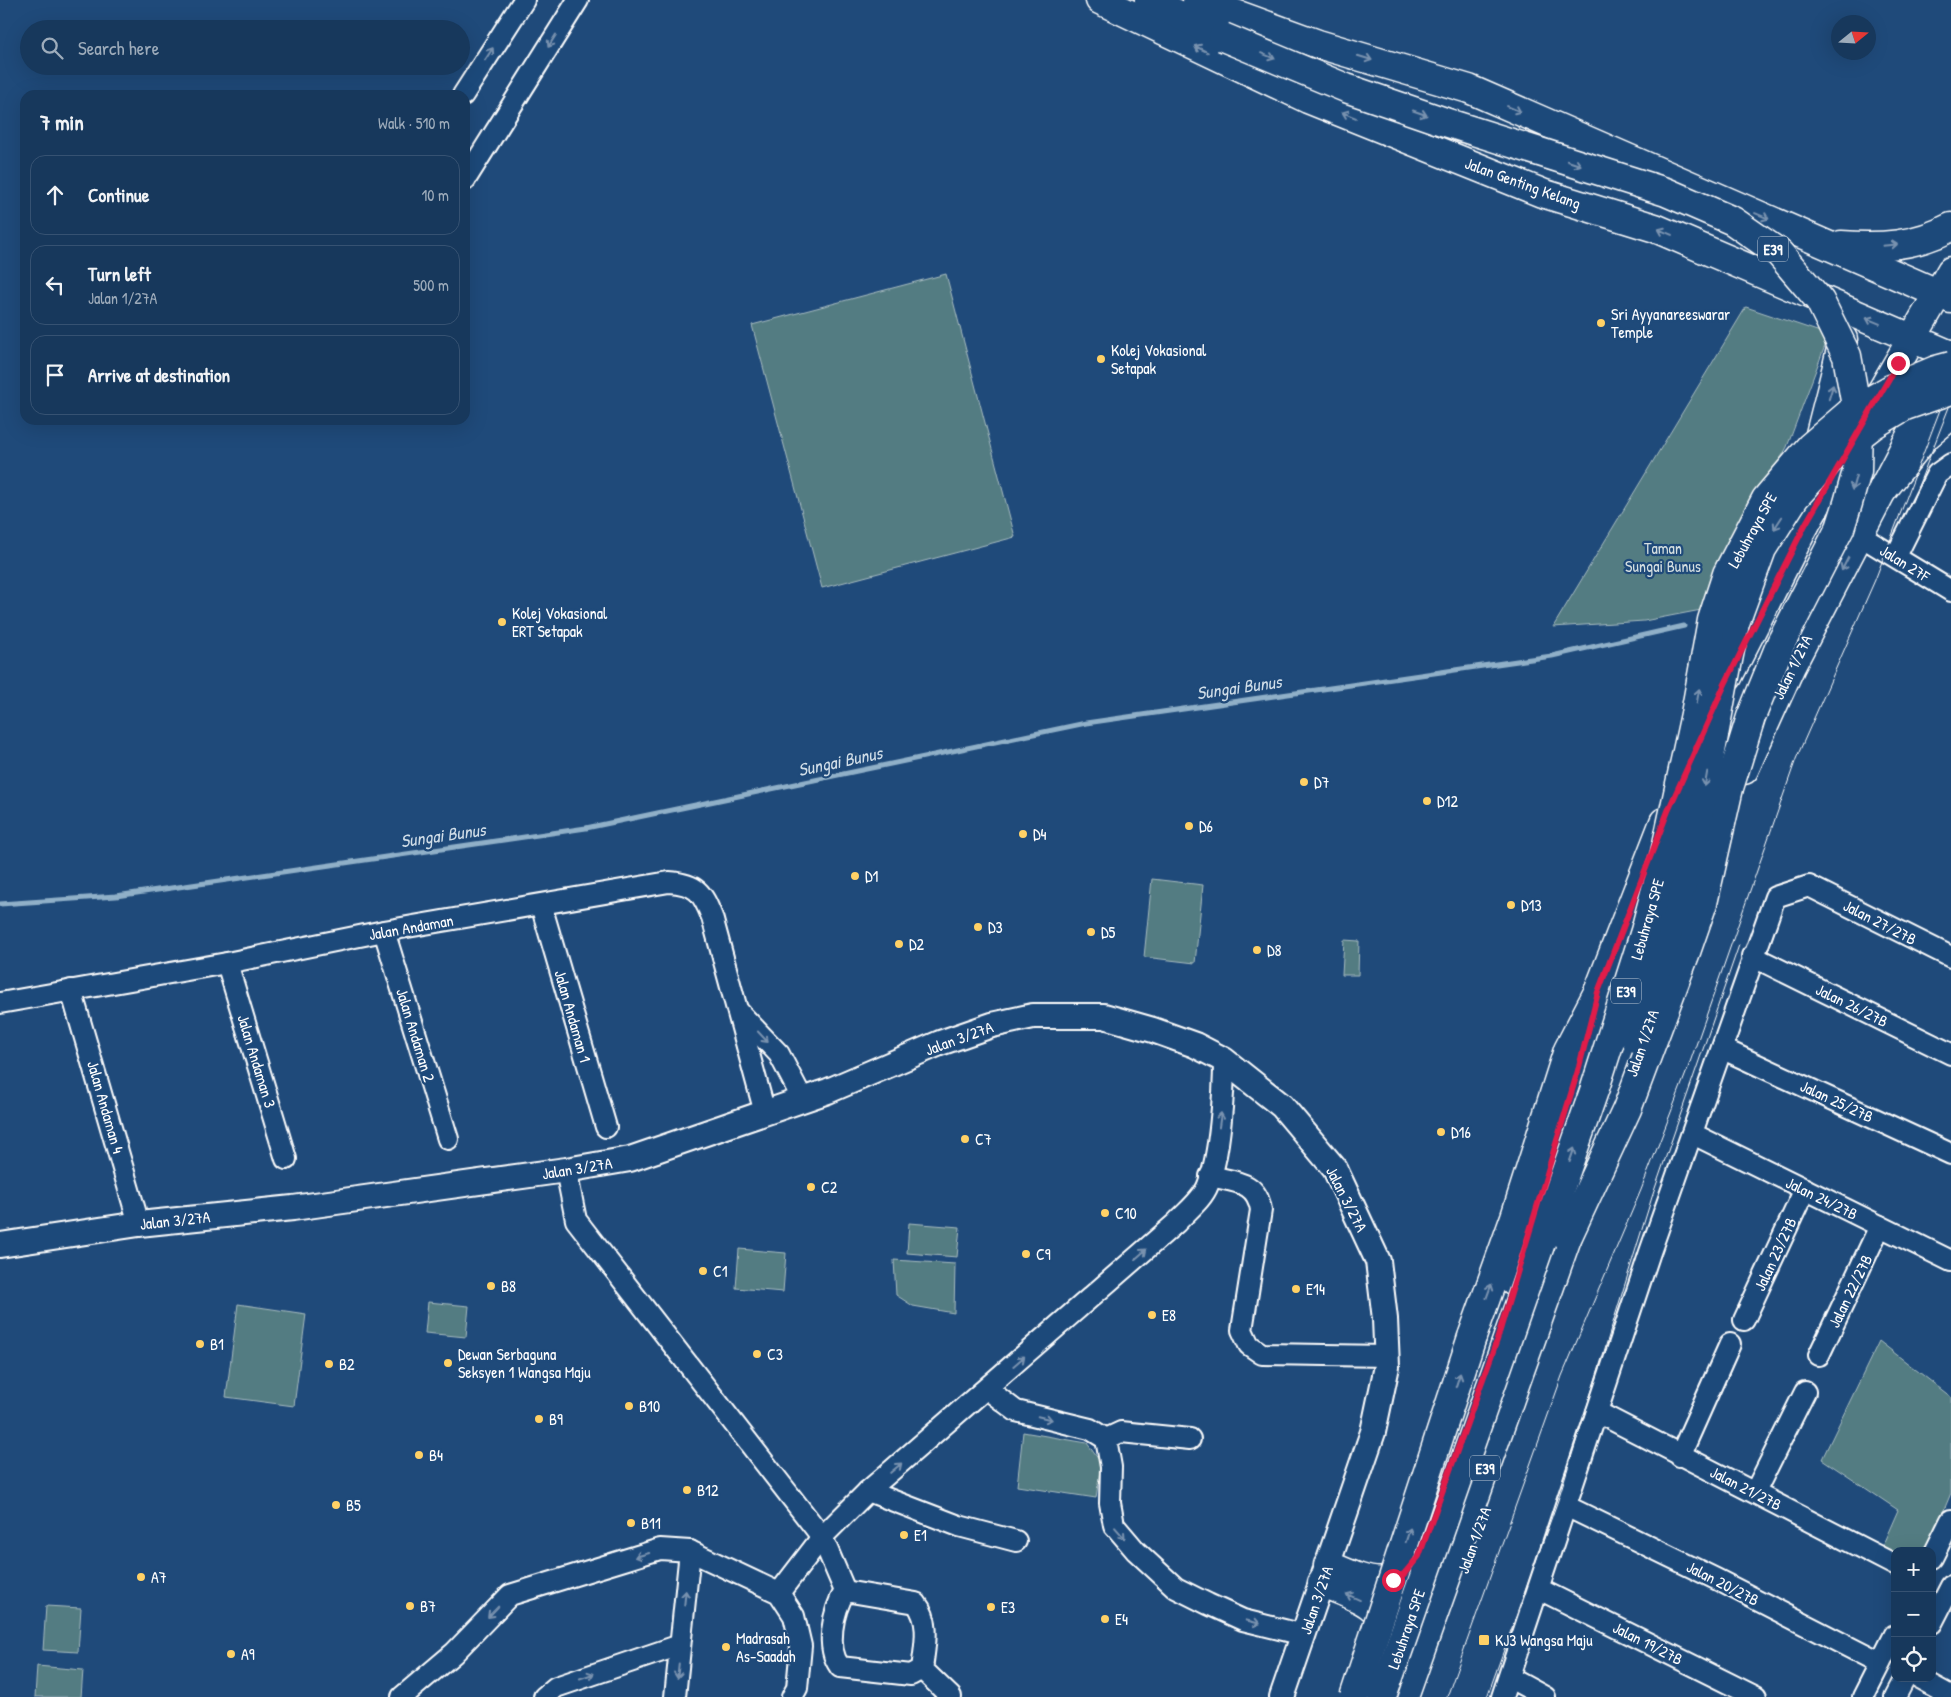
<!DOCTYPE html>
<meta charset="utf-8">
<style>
:root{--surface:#17385c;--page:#203f62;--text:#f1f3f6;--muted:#9eacbb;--line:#365272}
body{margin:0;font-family:"Patrick Hand",sans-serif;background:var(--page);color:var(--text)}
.controls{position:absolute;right:15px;bottom:15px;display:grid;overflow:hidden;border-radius:10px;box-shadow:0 5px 20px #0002}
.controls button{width:45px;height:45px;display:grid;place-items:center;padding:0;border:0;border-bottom:1px solid var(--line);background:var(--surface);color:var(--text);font:25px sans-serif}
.compass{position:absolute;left:1831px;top:15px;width:45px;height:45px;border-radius:50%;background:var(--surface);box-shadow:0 5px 20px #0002;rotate:72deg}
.stop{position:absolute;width:15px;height:15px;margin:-11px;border:4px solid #e11d48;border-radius:50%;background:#fff}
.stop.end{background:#e11d48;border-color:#fff;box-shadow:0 1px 5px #0008}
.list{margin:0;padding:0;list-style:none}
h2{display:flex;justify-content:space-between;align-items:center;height:65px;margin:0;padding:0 20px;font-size:21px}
h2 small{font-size:16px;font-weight:400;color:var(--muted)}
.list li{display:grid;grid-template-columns:32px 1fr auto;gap:15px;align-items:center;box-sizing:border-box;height:80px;margin:0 10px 10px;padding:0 10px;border:1px solid var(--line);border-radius:15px}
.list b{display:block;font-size:19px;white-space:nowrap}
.list p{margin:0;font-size:16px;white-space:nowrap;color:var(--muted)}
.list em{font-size:16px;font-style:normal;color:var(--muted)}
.icon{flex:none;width:28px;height:28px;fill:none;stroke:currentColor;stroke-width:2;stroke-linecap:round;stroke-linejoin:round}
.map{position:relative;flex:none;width:1951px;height:1697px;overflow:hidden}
.search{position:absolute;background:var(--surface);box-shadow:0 5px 20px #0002;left:20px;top:20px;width:450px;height:55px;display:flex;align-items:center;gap:12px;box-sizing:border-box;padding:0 18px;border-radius:28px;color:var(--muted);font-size:19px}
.panel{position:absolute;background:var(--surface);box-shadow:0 5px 20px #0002;left:20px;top:90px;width:450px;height:335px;border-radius:15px}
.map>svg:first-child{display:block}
</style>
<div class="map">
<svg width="1951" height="1697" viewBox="0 0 1951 1697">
<rect width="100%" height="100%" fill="#1f4a7a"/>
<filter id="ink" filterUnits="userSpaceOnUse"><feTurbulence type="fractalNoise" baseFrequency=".02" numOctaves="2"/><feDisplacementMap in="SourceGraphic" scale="10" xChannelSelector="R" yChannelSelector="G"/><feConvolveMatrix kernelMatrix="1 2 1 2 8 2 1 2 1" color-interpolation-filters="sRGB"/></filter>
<g filter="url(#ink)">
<!-- green -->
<g fill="#537b82" stroke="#a9bdc0">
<path d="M 946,274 L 1015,537 L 822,588 L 752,325 Z"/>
<path d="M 1746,307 L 1829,335 L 1787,447 L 1740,532 L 1701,610 L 1644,621 L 1553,627 Z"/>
<path d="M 1152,879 L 1203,885 L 1195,963 L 1144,957 Z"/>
<path d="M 1344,940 L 1359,941 L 1358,975 L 1342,975 Z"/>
<path d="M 909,1223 L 960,1227 L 957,1257 L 907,1253 Z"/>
<path d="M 739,1249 L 786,1253 L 783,1292 L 736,1288 Z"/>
<path d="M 894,1260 L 955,1264 L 954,1313 L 913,1306 L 896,1295 Z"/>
<path d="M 428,1302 L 469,1306 L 466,1337 L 425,1333 Z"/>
<path d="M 238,1304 L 306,1314 L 294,1406 L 226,1397 Z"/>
<path d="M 1879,1341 L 1951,1397 L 1951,1493 L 1927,1551 L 1895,1551 L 1895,1559 L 1880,1551 L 1898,1510 L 1822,1459 Z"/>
<path d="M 1023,1432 L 1087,1443 L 1101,1463 L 1096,1498 L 1017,1486 Z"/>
<path d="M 46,1606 L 81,1608 L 78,1652 L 43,1650 Z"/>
<path d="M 37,1666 L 83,1670 L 81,1697 L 35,1697 Z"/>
</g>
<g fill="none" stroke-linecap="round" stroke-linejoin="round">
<!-- stream -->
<path stroke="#90b0c8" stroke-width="5" d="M 0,904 L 116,896 L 586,828 L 1086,723 L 1552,656 L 1684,626"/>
<!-- minor casing -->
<g stroke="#fff" stroke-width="24">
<g id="minor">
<path d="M 463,95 L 524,0"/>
<path d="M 465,180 L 578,0"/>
<path d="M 1859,535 L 1951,591"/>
<path d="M 1896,556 L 1937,474 L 1951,464"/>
<path d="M 541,905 L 606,1127"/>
<path d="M 384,931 L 448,1139"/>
<path d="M 1752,956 L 1951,1054"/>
<path d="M 227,963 L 286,1159"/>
<path d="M 71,990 L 139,1224"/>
<path d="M 0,1003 L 227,963 L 384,931 L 669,882 C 697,884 702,892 712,917 L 765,1113"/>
<path d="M 738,1011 L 779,1054 L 803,1100"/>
<path d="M 1723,1049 L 1951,1154"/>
<path d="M 1693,1134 L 1951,1261"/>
<path d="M 566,1170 L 576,1220 L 822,1537 L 845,1591"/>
<path d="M 1210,1176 C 1235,1182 1257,1181 1261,1210 L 1242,1330 L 1249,1345 L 1262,1354 L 1387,1356"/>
<path d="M 1744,1320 L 1805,1189"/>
<path d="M 1819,1355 L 1880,1226"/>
<path d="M 987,1389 L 1016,1411 L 1090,1429 L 1106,1439 L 1111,1467 L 1110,1503 L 1114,1525 L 1136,1551 L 1176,1588 L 1208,1604 L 1243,1620 L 1304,1635"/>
<path d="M 1597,1412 L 1895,1565"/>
<path d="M 1106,1439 L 1121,1432 L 1190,1439"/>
<path d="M 1680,1456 L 1730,1344"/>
<path d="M 868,1491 L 959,1526 L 1016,1541"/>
<path d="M 1755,1492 L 1805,1392"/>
<path d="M 1566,1506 L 1716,1579 L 1880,1663"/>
<path d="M 1932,1558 L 1951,1520"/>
<path d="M 1539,1589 L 1756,1697"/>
<path d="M 845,1591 L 916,1603 C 931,1622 925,1645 922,1669 L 911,1675 L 840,1667 C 825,1647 833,1611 845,1591 Z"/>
<path d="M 779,1593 L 822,1537 L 868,1491 L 1176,1223 C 1186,1212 1203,1199 1208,1185 C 1220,1155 1224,1093 1224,1060"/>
<path d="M 1932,1623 L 1951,1586"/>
<path d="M 922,1669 L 951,1697"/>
<path d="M 1510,1678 L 1545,1697"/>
<path d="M 1918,1678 L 1951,1696"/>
<path d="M 402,1697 L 454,1653 L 510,1595 L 660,1549 L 690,1551 L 779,1593 L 794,1616 L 801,1646 L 797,1688 L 792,1697"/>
<path d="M 544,1697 L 556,1687 L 680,1645"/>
<path d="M 675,1697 L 690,1551"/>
<path d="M 1502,1697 L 1650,1252 L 1775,897 L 1809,886 L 1951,957"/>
<path d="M 1863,1697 L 1895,1634"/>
<path d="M 1895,1697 L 1905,1678"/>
</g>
</g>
<!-- tertiary casing -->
<g stroke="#fff" stroke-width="28">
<path id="tertiary" d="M 0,1245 L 139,1224 L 293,1208 L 566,1170 L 630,1159 L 828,1091 L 940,1043 L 992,1025 L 1033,1016 L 1104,1016 L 1153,1030 L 1195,1045 L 1224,1060 L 1282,1106 L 1335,1169 L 1378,1261 L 1385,1319 L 1387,1366 L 1373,1432 L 1282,1697"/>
</g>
<!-- secondary casing -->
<g stroke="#fff" stroke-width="31">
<g id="secondary">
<path d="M 1873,406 L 1951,271"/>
<path d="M 1728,677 L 1805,525 L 1850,446"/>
<path d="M 1744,770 L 1791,666 L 1939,381"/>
<path d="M 1514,1282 L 1579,1067 L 1598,992 L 1664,822"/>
<path d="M 1328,1565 C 1366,1581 1391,1596 1419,1556"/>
<path d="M 1322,1583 C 1348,1594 1386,1603 1388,1637"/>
</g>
</g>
<!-- primary casing -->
<g stroke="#fff" stroke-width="31">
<g id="primary">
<path d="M 1100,0 L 1308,99 L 1542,193 L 1655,228 L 1951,355"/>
<path d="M 1197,0 L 1318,44 L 1469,89 L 1951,299"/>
<path d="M 1841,245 C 1880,248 1916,246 1951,227"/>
<path d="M 1882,491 L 1926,436 L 1951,415"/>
<path d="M 1805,525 C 1808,461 1831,401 1843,339"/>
</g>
</g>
<!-- motorway casing -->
<g stroke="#fff" stroke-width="31">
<g id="motorway">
<path d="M 1149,0 L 1223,37"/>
<path d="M 1472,1337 L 1515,1217 L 1568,1050 L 1598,992"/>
<path d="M 1404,1697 L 1567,1238"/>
</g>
</g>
<!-- minor -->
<use href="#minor" stroke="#1f4a7a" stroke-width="20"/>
<!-- tertiary -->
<use href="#tertiary" stroke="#1f4a7a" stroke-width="24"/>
<!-- secondary -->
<use href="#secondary" stroke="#1f4a7a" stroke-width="28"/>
<!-- primary -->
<use href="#primary" stroke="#1f4a7a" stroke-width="28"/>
<!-- motorway -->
<use href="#motorway" stroke="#1f4a7a" stroke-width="28"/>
<!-- tram -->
<g stroke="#fff" stroke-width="1">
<path d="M 1912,502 L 1951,402"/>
<path d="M 1447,1697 L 1562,1376 L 1641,1190 L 1688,1068 L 1796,759 L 1875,580 L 1951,381"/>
<path d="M 1487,1697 L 1558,1500 L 1652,1197 L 1739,945"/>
</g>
<!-- motorway-bridge casing -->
<g stroke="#fff" stroke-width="31" stroke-linecap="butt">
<g id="motorway-bridge">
<path d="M 1223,37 L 1346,88 L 1445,122 L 1666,192 L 1733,221 L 1779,253 L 1820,301 L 1847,356 L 1858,417 L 1857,471 L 1848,503 L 1840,528 L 1781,643 L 1751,717 L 1729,788 L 1703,903 L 1687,949 L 1627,1109 L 1567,1238"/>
<path d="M 1636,1039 L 1685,875 L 1703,794 L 1735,623 L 1762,549 L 1795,497 L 1833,456 L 1873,425 L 1905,406 L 1951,390"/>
<path d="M 1354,1697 L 1472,1337"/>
<path d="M 1382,1697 L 1595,1088 L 1645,931 L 1664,858 L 1695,714 L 1712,620 L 1727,574 L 1766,499 L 1810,447 L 1852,411 L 1891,389 L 1936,370 L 1951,366"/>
</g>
</g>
<!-- motorway-bridge -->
<use href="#motorway-bridge" stroke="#1f4a7a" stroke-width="28"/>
</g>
<!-- one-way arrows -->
<defs><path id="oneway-shaft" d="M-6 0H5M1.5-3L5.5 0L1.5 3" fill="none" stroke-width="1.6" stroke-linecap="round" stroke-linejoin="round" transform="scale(1.25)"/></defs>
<g stroke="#7992af">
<use href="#oneway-shaft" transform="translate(552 41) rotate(122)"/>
<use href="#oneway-shaft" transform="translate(1201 49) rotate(-154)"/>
<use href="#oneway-shaft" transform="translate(489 54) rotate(-57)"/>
<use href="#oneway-shaft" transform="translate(1268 56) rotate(22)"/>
<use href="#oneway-shaft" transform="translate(1365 58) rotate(17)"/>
<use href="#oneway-shaft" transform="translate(1514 109) rotate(23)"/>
<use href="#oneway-shaft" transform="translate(1420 113) rotate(19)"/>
<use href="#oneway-shaft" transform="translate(1349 115) rotate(-158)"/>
<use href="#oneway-shaft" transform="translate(1574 163) rotate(18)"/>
<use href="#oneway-shaft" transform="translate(1762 216) rotate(23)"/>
<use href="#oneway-shaft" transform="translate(1665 232) rotate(-157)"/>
<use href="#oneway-shaft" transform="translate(1890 245) rotate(-5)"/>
<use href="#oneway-shaft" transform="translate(1873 321) rotate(-157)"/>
<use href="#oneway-shaft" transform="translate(1831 392) rotate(-73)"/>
<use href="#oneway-shaft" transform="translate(1854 483) rotate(105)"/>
<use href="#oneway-shaft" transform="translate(1778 523) rotate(123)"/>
<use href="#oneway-shaft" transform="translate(1845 564) rotate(117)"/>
<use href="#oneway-shaft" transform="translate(1698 696) rotate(-80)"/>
<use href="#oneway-shaft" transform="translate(1706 779) rotate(100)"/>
<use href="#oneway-shaft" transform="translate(763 1037) rotate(47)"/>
<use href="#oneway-shaft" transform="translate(1220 1120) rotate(-82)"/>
<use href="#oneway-shaft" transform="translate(1572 1155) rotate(-71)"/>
<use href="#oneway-shaft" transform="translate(1141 1254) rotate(-41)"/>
<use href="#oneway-shaft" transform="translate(1489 1291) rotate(-70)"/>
<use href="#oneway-shaft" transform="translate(1019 1361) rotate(-41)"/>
<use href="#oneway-shaft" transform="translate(1458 1380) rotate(-72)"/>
<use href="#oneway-shaft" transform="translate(1045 1418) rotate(14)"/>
<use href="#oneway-shaft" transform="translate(896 1468) rotate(-40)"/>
<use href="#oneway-shaft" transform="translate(1120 1533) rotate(49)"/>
<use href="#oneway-shaft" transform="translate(1408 1535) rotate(-72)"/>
<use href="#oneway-shaft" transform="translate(642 1555) rotate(164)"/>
<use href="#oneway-shaft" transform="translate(1353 1597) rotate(-156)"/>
<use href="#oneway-shaft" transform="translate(685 1598) rotate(-84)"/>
<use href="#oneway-shaft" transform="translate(493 1612) rotate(134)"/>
<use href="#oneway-shaft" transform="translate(1253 1622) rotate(14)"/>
<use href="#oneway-shaft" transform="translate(678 1671) rotate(96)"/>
<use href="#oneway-shaft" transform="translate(587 1676) rotate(-19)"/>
</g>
</g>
<g fill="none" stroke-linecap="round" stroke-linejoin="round" filter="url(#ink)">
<!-- route -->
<path stroke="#e11d48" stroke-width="6" d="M 1393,1580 L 1404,1574 L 1419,1556 L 1497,1340 L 1579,1067 L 1598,992 L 1668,811 L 1725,684 L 1805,525 L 1898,363"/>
</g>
<!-- markers -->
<g fill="#ffd166" stroke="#1f4a7a" stroke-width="2">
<circle cx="1601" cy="323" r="5"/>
<circle cx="1101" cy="359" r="5"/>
<circle cx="502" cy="622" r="5"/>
<circle cx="1304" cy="782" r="5"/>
<circle cx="1427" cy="801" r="5"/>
<circle cx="1189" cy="826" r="5"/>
<circle cx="1023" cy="834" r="5"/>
<circle cx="855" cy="876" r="5"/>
<circle cx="1511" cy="905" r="5"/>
<circle cx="978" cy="927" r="5"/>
<circle cx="1091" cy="932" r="5"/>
<circle cx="899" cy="944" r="5"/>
<circle cx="1257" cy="950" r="5"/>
<circle cx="1441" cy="1132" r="5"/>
<circle cx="965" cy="1139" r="5"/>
<circle cx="811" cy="1187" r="5"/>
<circle cx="1105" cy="1213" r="5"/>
<circle cx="1026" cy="1254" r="5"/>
<circle cx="703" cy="1271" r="5"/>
<circle cx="491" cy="1286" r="5"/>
<circle cx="1296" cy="1289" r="5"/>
<circle cx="1152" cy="1315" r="5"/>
<circle cx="200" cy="1344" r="5"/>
<circle cx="757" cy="1354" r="5"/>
<circle cx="448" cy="1363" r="5"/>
<circle cx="329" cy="1364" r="5"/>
<circle cx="629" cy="1406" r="5"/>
<circle cx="539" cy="1419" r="5"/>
<circle cx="419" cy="1455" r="5"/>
<circle cx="687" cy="1490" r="5"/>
<circle cx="336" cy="1505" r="5"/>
<circle cx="631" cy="1523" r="5"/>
<circle cx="904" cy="1535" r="5"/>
<circle cx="141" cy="1577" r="5"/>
<circle cx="410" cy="1606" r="5"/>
<circle cx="991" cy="1607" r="5"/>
<circle cx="1105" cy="1619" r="5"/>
<rect x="1478" y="1634" width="12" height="12" rx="2.5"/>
<circle cx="726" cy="1647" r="5"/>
<circle cx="231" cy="1654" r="5"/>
</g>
<g text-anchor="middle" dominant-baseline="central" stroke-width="4.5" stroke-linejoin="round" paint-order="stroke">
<!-- shield labels -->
<g fill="#1f4a7a" stroke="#bcc9d7" stroke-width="1">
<rect x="1758" y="236.5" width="30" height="25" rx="4"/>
<rect x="1611" y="978.5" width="30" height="25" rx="4"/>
<rect x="1470" y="1455.5" width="30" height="25" rx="4"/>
</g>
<g font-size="15" font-weight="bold" fill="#fff">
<text x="1773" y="249">E39</text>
<text x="1626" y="991">E39</text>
<text x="1485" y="1468">E39</text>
</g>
<!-- street labels -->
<g font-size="16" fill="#fff" stroke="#1f4a7a">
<text transform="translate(1523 183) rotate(20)">Jalan Genting Kelang</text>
<text transform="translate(1752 530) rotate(-61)">Lebuhraya SPE</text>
<text transform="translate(1905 563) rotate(32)">Jalan 27F</text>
<text transform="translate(1792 667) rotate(-64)">Jalan 1/27A</text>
<text transform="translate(1647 919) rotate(-74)">Lebuhraya SPE</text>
<text transform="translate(1880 922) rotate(27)">Jalan 27/27B</text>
<text transform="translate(411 927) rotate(-10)">Jalan Andaman</text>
<text transform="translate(1852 1005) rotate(26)">Jalan 26/27B</text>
<text transform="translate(573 1016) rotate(74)">Jalan Andaman 1</text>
<text transform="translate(416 1035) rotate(73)">Jalan Andaman 2</text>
<text transform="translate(959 1038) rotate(-20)">Jalan 3/27A</text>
<text transform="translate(1642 1043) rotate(-71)">Jalan 1/27A</text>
<text transform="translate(257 1061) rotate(73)">Jalan Andaman 3</text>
<text transform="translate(1837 1101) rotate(25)">Jalan 25/27B</text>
<text transform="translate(106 1107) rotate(74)">Jalan Andaman 4</text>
<text transform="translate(577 1168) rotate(-9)">Jalan 3/27A</text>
<text transform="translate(1822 1198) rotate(26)">Jalan 24/27B</text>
<text transform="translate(1347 1199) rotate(63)">Jalan 3/27A</text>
<text transform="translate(175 1220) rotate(-6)">Jalan 3/27A</text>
<text transform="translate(1775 1254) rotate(-65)">Jalan 23/27B</text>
<text transform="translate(1850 1291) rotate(-64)">Jalan 22/27B</text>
<text transform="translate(1746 1488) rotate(27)">Jalan 21/27B</text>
<text transform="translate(1474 1540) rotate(-70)">Jalan 1/27A</text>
<text transform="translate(1723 1583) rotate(27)">Jalan 20/27B</text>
<text transform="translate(1316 1600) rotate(-71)">Jalan 3/27A</text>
<text transform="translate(1406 1629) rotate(-71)">Lebuhraya SPE</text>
<text transform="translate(1648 1643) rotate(27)">Jalan 19/27B</text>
</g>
<!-- poi labels -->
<g font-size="16" fill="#fff" stroke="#1f4a7a" text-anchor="start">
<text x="1611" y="314">Sri Ayyanareeswarar<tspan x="1611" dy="18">Temple</tspan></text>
<text x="1111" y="350">Kolej Vokasional<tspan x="1111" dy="18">Setapak</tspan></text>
<text x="512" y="613">Kolej Vokasional<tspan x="512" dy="18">ERT Setapak</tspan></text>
<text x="1314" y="782">D7</text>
<text x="1437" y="801">D12</text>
<text x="1199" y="826">D6</text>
<text x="1033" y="834">D4</text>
<text x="865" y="876">D1</text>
<text x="1521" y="905">D13</text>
<text x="988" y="927">D3</text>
<text x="1101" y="932">D5</text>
<text x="909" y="944">D2</text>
<text x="1267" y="950">D8</text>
<text x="1451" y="1132">D16</text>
<text x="975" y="1139">C7</text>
<text x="821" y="1187">C2</text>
<text x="1115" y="1213">C10</text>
<text x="1036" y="1254">C9</text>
<text x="713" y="1271">C1</text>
<text x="501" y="1286">B8</text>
<text x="1306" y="1289">E14</text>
<text x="1162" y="1315">E8</text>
<text x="210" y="1344">B1</text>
<text x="458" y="1354">Dewan Serbaguna<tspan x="458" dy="18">Seksyen 1 Wangsa Maju</tspan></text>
<text x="767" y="1354">C3</text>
<text x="339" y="1364">B2</text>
<text x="639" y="1406">B10</text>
<text x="549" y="1419">B9</text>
<text x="429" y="1455">B4</text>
<text x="697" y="1490">B12</text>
<text x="346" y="1505">B5</text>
<text x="641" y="1523">B11</text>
<text x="914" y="1535">E1</text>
<text x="151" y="1577">A7</text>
<text x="420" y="1606">B7</text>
<text x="1001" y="1607">E3</text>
<text x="1115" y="1619">E4</text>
<text x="736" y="1638">Madrasah<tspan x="736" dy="18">As-Saadah</tspan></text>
<text x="1495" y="1640">KJ3 Wangsa Maju</text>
<text x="241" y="1654">A9</text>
</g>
<!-- park labels -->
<g font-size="16" fill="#d4dee0" stroke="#1f4a7a">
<text x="1663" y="548">Taman<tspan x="1663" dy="18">Sungai Bunus</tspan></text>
</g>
<!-- water labels -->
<g font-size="18" font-style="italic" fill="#d1dee8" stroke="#1f4a7a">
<text transform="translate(1239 687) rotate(-8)">Sungai Bunus</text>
<text transform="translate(840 761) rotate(-12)">Sungai Bunus</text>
<text transform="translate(443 835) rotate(-8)">Sungai Bunus</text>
</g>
</g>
</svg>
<div class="controls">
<button>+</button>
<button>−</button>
<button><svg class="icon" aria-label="locate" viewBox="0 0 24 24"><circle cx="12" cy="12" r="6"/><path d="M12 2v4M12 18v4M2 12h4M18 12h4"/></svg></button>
</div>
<svg class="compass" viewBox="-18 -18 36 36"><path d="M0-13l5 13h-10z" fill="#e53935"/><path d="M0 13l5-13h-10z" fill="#9eacbb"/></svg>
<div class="stop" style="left:1393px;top:1580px"></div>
<div class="stop end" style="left:1898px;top:363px"></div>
<div class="search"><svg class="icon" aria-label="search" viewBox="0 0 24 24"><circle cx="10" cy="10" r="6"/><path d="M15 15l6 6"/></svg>Search here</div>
<section class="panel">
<h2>7 min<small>Walk · 510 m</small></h2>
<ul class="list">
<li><svg class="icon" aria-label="ahead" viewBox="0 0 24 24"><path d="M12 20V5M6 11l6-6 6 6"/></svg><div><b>Continue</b></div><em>10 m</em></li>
<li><svg class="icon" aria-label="left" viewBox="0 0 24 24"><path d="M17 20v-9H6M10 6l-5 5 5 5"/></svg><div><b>Turn left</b><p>Jalan 1/27A</p></div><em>500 m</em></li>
<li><svg class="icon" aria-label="arrive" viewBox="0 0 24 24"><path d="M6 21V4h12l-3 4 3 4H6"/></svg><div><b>Arrive at destination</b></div></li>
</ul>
</section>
</div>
